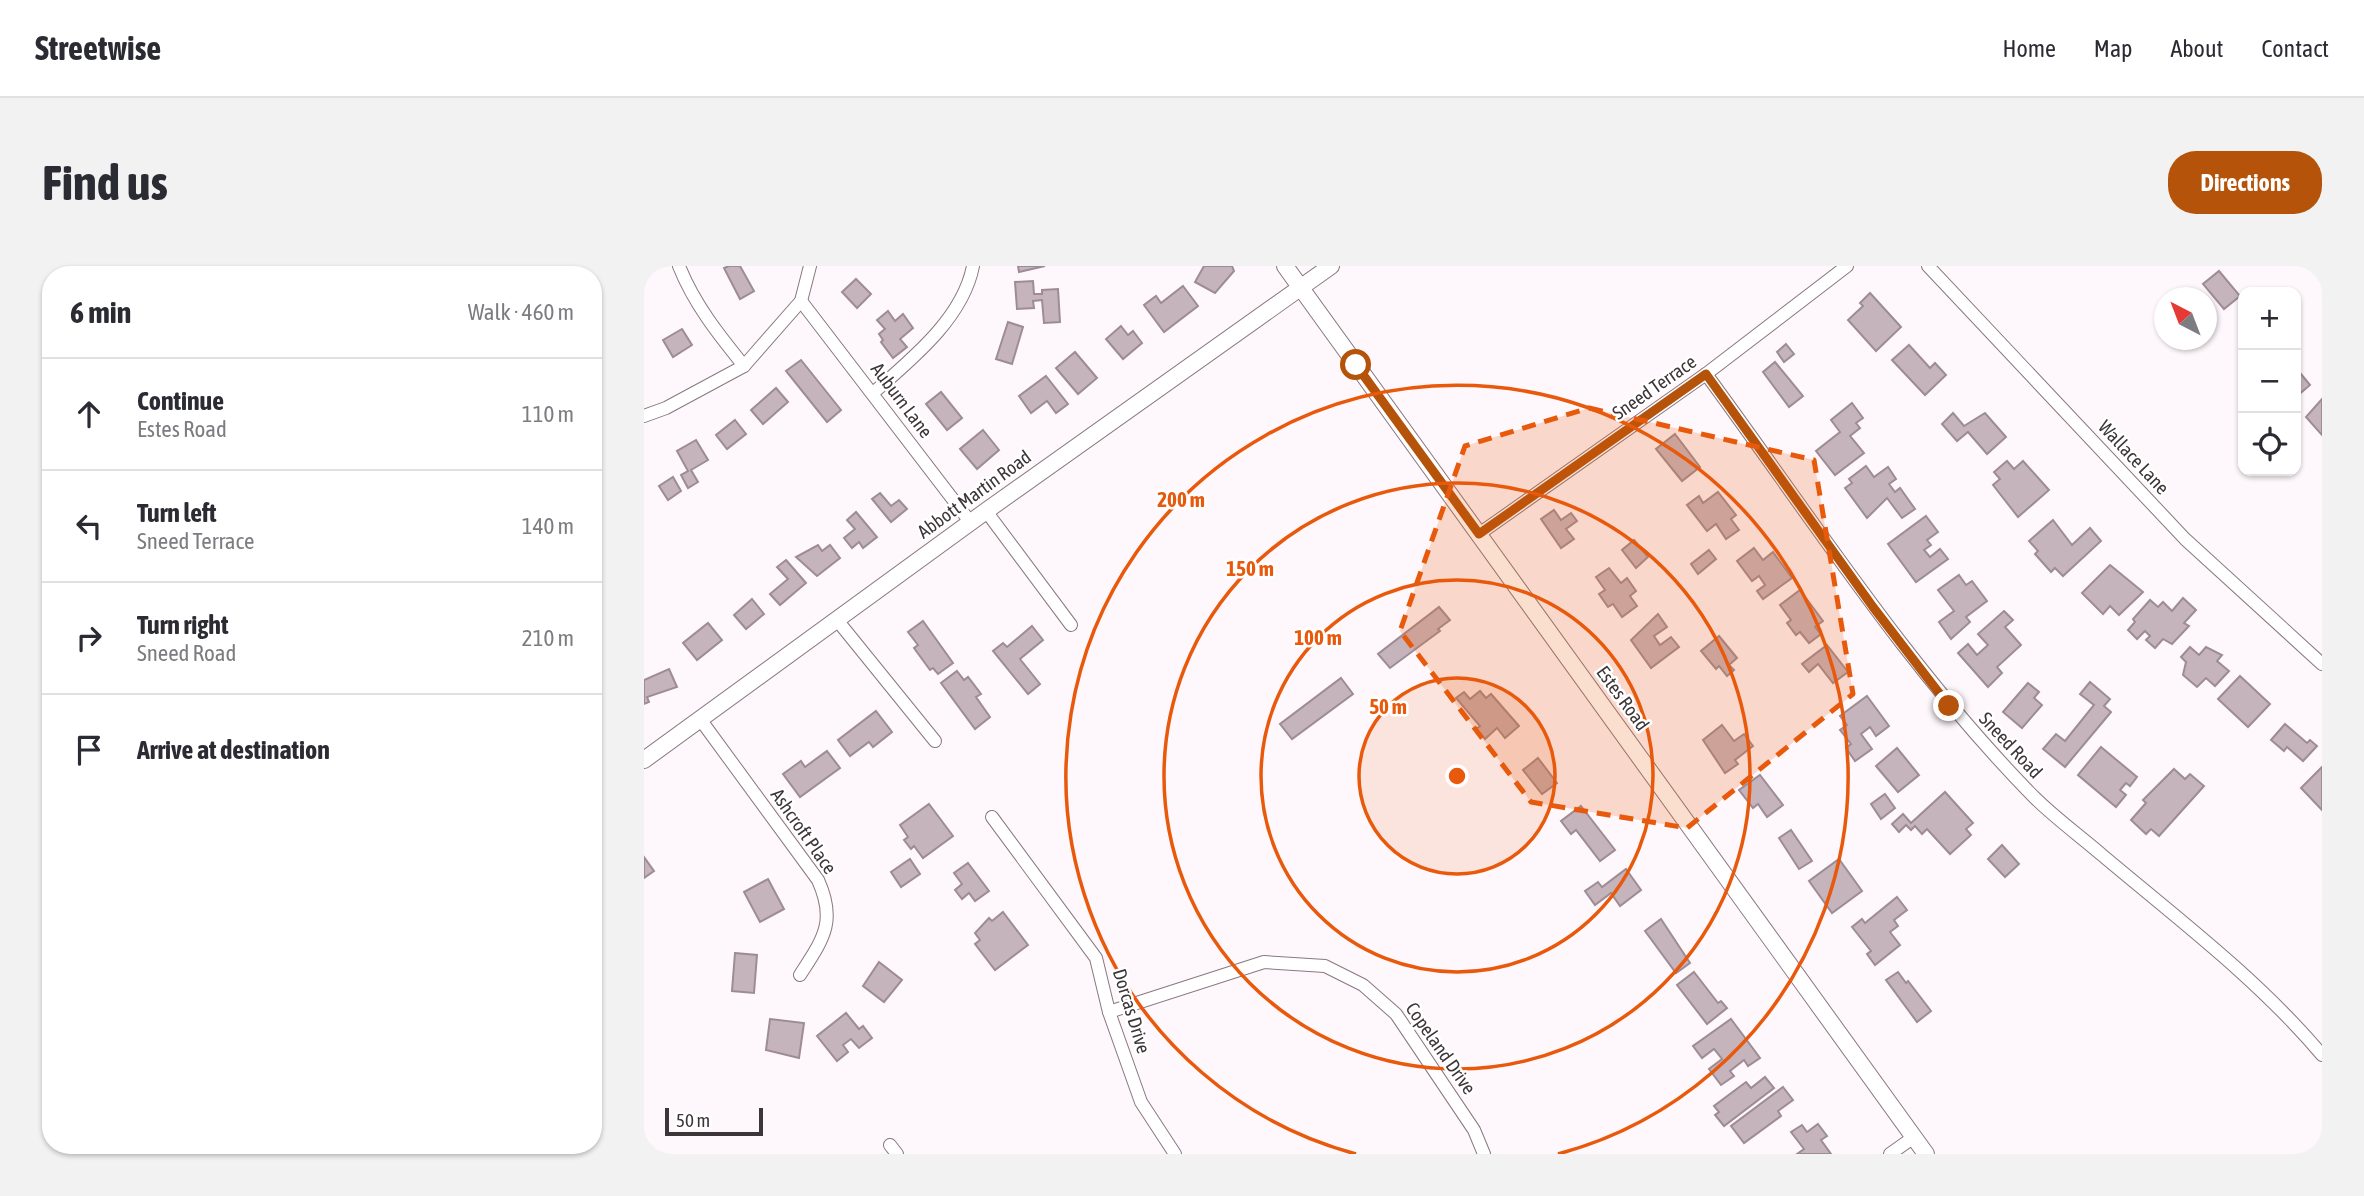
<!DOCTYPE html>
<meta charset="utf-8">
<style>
:root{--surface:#fff;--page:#f2f2f3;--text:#2b2b33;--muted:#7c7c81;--line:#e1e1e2;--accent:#b45309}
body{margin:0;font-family:"Asap Condensed",sans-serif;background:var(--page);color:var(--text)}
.controls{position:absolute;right:21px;top:21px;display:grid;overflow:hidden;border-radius:14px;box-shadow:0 2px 5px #0004}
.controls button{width:63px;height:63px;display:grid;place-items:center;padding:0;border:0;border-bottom:2px solid var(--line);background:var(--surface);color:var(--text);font:35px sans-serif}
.compass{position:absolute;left:1510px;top:21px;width:63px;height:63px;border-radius:50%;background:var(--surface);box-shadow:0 2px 5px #0004;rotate:318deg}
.scale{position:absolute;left:21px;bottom:18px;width:98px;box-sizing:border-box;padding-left:7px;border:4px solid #3d3639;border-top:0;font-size:19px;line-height:24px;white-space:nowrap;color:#3d3639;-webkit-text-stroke:5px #fff;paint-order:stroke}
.stop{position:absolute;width:21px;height:21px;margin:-16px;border:5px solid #b45309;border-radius:50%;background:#fff}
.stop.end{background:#b45309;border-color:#fff;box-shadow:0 2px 7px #0008}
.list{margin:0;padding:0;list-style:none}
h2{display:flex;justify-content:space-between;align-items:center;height:91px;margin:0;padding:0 28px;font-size:30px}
h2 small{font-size:23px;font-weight:400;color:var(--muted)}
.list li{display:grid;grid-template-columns:46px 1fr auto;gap:21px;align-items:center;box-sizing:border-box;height:112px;padding:0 28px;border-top:2px solid var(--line)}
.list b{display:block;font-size:26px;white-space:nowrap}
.list p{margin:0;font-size:23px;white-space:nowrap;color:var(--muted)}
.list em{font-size:23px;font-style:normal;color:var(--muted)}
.icon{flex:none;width:38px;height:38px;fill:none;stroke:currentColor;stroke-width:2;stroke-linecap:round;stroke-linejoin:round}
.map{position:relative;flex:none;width:1678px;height:888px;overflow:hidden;border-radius:28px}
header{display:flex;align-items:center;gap:42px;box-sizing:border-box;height:98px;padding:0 35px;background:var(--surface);border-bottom:2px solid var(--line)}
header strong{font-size:33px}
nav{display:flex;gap:38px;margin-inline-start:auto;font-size:24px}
.intro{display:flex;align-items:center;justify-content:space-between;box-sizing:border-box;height:168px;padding:0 42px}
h1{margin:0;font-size:49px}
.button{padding:18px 32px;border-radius:28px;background:var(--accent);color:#fff;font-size:24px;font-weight:700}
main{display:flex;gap:42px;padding:0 42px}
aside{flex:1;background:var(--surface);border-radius:28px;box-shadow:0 2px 5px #0004}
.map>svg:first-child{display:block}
</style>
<header>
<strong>Streetwise</strong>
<nav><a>Home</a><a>Map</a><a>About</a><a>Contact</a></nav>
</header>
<div class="intro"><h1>Find us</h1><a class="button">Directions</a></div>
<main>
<aside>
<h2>6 min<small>Walk · 460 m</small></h2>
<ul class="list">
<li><svg class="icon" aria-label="ahead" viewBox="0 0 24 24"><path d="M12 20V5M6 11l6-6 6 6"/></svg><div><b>Continue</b><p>Estes Road</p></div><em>110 m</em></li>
<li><svg class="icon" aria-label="left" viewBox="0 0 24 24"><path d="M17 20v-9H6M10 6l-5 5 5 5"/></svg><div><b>Turn left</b><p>Sneed Terrace</p></div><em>140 m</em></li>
<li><svg class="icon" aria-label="right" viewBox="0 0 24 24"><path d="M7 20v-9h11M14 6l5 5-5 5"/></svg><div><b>Turn right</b><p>Sneed Road</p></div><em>210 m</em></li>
<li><svg class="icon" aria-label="arrive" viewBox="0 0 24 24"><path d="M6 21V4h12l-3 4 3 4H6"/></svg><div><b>Arrive at destination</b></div></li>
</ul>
</aside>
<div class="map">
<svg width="1678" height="888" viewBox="0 0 1678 888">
<rect width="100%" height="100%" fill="#fef7fb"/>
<!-- building -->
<g fill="#c6b4bd" stroke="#9e8c95" stroke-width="2">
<path d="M 85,0 L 96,0 L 110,25 L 96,33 L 80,2 Z"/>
<path d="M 374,0 L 401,0 L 375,6 Z"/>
<path d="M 560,0 L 588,0 L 590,5 L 571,27 L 551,16 Z"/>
<path d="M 1575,5 L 1596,30 L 1580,43 L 1559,18 Z"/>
<path d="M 212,13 L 227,28 L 213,42 L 198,26 Z"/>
<path d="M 389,15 L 390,28 L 398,28 L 398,24 L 414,23 L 416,56 L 400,57 L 398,34 L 389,35 L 390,42 L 373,43 L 371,16 Z"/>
<path d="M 539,20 L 554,40 L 520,66 L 500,39 L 512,30 L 517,37 Z"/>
<path d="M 1226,27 L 1257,61 L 1232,85 L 1204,54 L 1219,40 L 1216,37 Z"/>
<path d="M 244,45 L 251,55 L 259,48 L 269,62 L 256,73 L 263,81 L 249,92 L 237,76 L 239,74 L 235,68 L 241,63 L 233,54 Z"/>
<path d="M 364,56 L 379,61 L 368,98 L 352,93 Z"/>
<path d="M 477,60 L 484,69 L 489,65 L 498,77 L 479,93 L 462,73 Z"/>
<path d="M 38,63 L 48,79 L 29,91 L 19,74 Z"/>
<path d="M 1142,78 L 1150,88 L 1140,96 L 1133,86 Z"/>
<path d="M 1265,79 L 1286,102 L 1291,97 L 1302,109 L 1281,129 L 1248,94 Z"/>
<path d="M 431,86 L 453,112 L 434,128 L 412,102 Z"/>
<path d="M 157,94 L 197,144 L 183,156 L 142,105 Z"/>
<path d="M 1131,96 L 1159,130 L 1145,141 L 1119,106 Z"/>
<path d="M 1652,102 L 1666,119 L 1652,131 Z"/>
<path d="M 402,110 L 424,138 L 412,147 L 403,135 L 387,147 L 375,130 Z"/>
<path d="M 132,122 L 144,136 L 119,158 L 107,144 Z"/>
<path d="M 297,126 L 318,152 L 303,164 L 282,138 Z"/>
<path d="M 1678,133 L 1678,169 L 1662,151 Z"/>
<path d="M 1208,137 L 1219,152 L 1212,157 L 1216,162 L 1206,170 L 1220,187 L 1191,209 L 1172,185 L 1196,166 L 1187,154 Z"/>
<path d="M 1309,147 L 1320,160 L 1341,147 L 1362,171 L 1343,188 L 1324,166 L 1313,175 L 1298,158 Z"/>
<path d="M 91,154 L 102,168 L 83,183 L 72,169 Z"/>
<path d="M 339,164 L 355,184 L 333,203 L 316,183 Z"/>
<path d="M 1031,168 L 1056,201 L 1038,215 L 1012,183 Z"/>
<path d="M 52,174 L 64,194 L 47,204 L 54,216 L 44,222 L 37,209 L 44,205 L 33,185 Z"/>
<path d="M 1363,195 L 1370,203 L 1379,195 L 1405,224 L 1374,251 L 1349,219 L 1356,213 L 1350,206 Z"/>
<path d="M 1222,200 L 1230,211 L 1244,201 L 1252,213 L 1245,218 L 1251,226 L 1256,222 L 1271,243 L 1258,252 L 1243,232 L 1223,252 L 1201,222 L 1208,217 L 1205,213 Z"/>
<path d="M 29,211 L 37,225 L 24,234 L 15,220 Z"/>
<path d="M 1074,226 L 1092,249 L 1087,253 L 1095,264 L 1082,273 L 1072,258 L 1063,265 L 1043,239 L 1055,230 L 1059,237 Z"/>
<path d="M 236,227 L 247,240 L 255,234 L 263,243 L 247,256 L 228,233 Z"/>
<path d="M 910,244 L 917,254 L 927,247 L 933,255 L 922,263 L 930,273 L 917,282 L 897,253 Z"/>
<path d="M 212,246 L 233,271 L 219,282 L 215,276 L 208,282 L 200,272 L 211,263 L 203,254 Z"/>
<path d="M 1282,250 L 1294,266 L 1283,274 L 1287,279 L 1280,284 L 1286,291 L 1296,283 L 1304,293 L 1272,316 L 1244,278 Z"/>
<path d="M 1409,254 L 1428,279 L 1446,262 L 1457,275 L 1419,310 L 1411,302 L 1407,306 L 1391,288 L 1394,285 L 1385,275 Z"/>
<path d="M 990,274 L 1004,291 L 992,302 L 978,284 Z"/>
<path d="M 174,279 L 178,285 L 186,279 L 196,292 L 173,310 L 152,291 Z"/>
<path d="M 1110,282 L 1119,294 L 1129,286 L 1148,312 L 1119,333 L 1113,325 L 1121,319 L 1115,310 L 1108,315 L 1093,295 Z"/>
<path d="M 1065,284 L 1072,293 L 1054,308 L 1047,298 Z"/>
<path d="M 142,294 L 162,317 L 136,339 L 126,328 L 144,313 L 133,301 Z"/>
<path d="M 1466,299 L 1499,326 L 1475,349 L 1466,340 L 1459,348 L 1438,327 Z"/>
<path d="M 965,302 L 977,317 L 983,312 L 992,325 L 986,330 L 993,340 L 978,351 L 969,338 L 964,341 L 955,328 L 961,324 L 952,311 Z"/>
<path d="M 1315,309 L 1322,319 L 1328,315 L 1343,335 L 1322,351 L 1326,356 L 1307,373 L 1295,356 L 1310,345 L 1294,324 Z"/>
<path d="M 1156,324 L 1179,355 L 1171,361 L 1177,368 L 1165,377 L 1156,366 L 1152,369 L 1143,357 L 1147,354 L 1136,339 Z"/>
<path d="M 1539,332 L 1552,344 L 1540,357 L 1545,360 L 1528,378 L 1519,373 L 1511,382 L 1502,374 L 1506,370 L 1501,365 L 1493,373 L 1484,364 L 1491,356 L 1489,353 L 1506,334 L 1514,341 L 1519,336 L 1528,345 Z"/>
<path d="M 108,333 L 120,348 L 102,363 L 90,349 Z"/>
<path d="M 795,341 L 806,354 L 794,363 L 796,365 L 746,402 L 734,388 Z"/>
<path d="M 1360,345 L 1369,354 L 1361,361 L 1377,379 L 1353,401 L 1358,407 L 1344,421 L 1314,387 L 1324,378 L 1333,389 L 1344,379 L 1334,368 Z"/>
<path d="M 1014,348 L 1023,361 L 1010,370 L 1016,379 L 1027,371 L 1035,381 L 1007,402 L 987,374 Z"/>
<path d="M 279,355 L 309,397 L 294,408 L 289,402 L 286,404 L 270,382 L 274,379 L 264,366 Z"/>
<path d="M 64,357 L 78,374 L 53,394 L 39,377 Z"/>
<path d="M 388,360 L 399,374 L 376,393 L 396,418 L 384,428 L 349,385 L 359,377 L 363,381 Z"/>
<path d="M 1075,370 L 1093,392 L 1085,399 L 1090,404 L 1083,410 L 1075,400 L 1072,403 L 1057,385 Z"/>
<path d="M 1183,379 L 1204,406 L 1189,417 L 1174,398 L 1165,406 L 1158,398 Z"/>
<path d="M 1546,381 L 1555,389 L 1562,381 L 1578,389 L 1573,395 L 1585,405 L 1571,420 L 1562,412 L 1553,421 L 1539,409 L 1542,396 L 1537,391 Z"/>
<path d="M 25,403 L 33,421 L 3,431 L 5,436 L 0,438 L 0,414 Z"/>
<path d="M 313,405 L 320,414 L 324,411 L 337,428 L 332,431 L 346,451 L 331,463 L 297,417 Z"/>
<path d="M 1596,410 L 1626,438 L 1604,461 L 1574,433 Z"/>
<path d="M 697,412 L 709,428 L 648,473 L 636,458 Z"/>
<path d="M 1446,416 L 1466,433 L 1460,440 L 1467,446 L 1421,501 L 1399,483 L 1412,468 L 1421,475 L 1450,439 L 1436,428 Z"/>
<path d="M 1384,417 L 1395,426 L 1390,432 L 1398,439 L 1378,462 L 1359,446 Z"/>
<path d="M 836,425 L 842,432 L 847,428 L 875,460 L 861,472 L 853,462 L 841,473 L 832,463 L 836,460 L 812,432 L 820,426 L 826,433 Z"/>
<path d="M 1223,430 L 1245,460 L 1232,470 L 1226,461 L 1217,468 L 1228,483 L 1211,495 L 1202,482 L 1207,478 L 1196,464 L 1203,459 L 1196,450 Z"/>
<path d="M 232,445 L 248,466 L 229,481 L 225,476 L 206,490 L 194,474 Z"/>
<path d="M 1641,458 L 1663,477 L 1666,474 L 1673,480 L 1659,495 L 1643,481 L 1640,485 L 1627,474 Z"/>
<path d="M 1078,459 L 1090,475 L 1100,468 L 1109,480 L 1091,494 L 1094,498 L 1081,507 L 1059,474 Z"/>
<path d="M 1457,481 L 1493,511 L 1486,520 L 1482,517 L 1476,524 L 1482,529 L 1472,541 L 1434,509 Z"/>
<path d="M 1253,482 L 1275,509 L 1254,526 L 1232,500 Z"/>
<path d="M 183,485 L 196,502 L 156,531 L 139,508 L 157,495 L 161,501 Z"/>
<path d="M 894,492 L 913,517 L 898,528 L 879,504 Z"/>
<path d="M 1678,501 L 1678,544 L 1657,522 Z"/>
<path d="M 1530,503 L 1541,513 L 1546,508 L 1560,520 L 1515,570 L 1507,563 L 1502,568 L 1487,554 L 1502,537 L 1499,534 Z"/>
<path d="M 1116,509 L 1139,539 L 1123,551 L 1114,538 L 1109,542 L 1095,524 Z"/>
<path d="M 1301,526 L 1329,557 L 1322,563 L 1327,569 L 1306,588 L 1283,563 L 1278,568 L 1271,560 L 1267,564 L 1262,559 L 1255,566 L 1248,558 L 1259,548 L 1267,557 Z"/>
<path d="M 1241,528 L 1251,542 L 1237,553 L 1227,538 Z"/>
<path d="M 285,538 L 309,570 L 279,592 L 270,580 L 267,583 L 260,574 L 264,571 L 256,559 Z"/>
<path d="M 937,540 L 971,584 L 956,595 L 932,564 L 927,568 L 917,555 Z"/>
<path d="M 1147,564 L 1168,595 L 1155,603 L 1135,572 Z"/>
<path d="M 1358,579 L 1375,598 L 1361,611 L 1344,593 Z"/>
<path d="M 0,591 L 10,605 L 0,612 Z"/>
<path d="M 266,593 L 276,608 L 257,621 L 247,606 Z"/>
<path d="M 1195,593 L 1218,625 L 1188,647 L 1165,615 Z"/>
<path d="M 324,597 L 345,625 L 331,635 L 325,627 L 318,633 L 311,624 L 318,618 L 310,607 Z"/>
<path d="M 982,603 L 997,624 L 976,640 L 967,627 L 951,639 L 941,625 L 954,616 L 958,621 Z"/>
<path d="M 124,613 L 140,643 L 116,656 L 100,626 Z"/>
<path d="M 1253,631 L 1263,644 L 1250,654 L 1254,660 L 1246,666 L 1256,679 L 1231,699 L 1223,688 L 1227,685 L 1208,661 L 1218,653 L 1221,657 Z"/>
<path d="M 359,646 L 384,679 L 351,704 L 331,678 L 336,674 L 331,667 L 345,652 L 348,655 Z"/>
<path d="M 1017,653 L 1046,697 L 1032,707 L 1001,665 Z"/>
<path d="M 91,687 L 113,689 L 110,727 L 88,725 Z"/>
<path d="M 235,696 L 258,714 L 240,736 L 219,720 Z"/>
<path d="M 1050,706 L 1074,737 L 1077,735 L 1083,742 L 1063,758 L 1033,719 Z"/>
<path d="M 1254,706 L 1262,717 L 1264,715 L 1287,745 L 1273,756 L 1242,714 Z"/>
<path d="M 202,747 L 215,763 L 219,760 L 228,772 L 215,782 L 207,773 L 199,779 L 204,786 L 193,795 L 173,770 Z"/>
<path d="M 126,753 L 160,757 L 155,792 L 122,784 Z"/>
<path d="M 1087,753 L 1116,792 L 1104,800 L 1100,794 L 1086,805 L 1090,810 L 1077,819 L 1065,803 L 1078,793 L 1070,783 L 1058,792 L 1049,780 Z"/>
<path d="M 1121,811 L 1130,822 L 1080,860 L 1071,849 L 1075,846 L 1070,840 L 1102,816 L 1107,822 Z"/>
<path d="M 1139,821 L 1149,834 L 1134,845 L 1137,850 L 1100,877 L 1087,860 Z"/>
<path d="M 1174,858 L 1183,870 L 1177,874 L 1187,888 L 1153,888 L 1160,883 L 1147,866 L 1158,859 L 1163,866 Z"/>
</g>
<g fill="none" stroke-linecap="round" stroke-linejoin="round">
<!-- minor casing -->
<g stroke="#897881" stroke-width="14">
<g id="minor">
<path d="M 35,0 C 50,38 75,69 100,100"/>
<path d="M 1284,0 L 1541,273 L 1678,398"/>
<path d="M 157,35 L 327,257"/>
<path d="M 1062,108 C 1168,252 1264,403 1390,531 C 1411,552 1436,570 1458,589 C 1534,653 1614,713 1678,789"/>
<path d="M 229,127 C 268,93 319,52 329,0"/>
<path d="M 0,150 L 22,142 L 100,100 L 157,35 L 166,0"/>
<path d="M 342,245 L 427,359"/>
<path d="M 835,268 L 1062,108 L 1203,0"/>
<path d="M 193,354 L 291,475"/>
<path d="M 56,453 L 174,614 C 193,656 179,673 156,709"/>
<path d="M 348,551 L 452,692 L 465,746 L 497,836 L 531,888"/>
<path d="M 465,746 L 620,696 L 681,700 L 719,719 L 752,748 L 830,864 L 840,888"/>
<path d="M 246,879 L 253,888"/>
<path d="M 1246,888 L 1270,871"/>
</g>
</g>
<!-- major casing -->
<g stroke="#897881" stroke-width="18">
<g id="major">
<path d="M 641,0 L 1282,888"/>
<path d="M 0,494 L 342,245 L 687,0"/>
</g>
</g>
<!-- minor -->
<use href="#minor" stroke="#fff" stroke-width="12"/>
<!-- major -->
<use href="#major" stroke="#fff" stroke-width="16"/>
</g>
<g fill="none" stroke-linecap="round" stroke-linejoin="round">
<!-- route -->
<path stroke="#b45309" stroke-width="9" d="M 712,99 L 835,268 L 1062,108 L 1229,341 L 1305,440"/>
</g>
<!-- marked area -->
<path fill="#e8590c" fill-opacity="0.2" stroke="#e8590c" stroke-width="5" stroke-dasharray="14 9" stroke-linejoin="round" d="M 945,142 L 1170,194 L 1209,428 L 1043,562 L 887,536 L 756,365 L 821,180 Z"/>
<!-- distance rings -->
<circle cx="813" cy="510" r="98" fill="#e8590c" fill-opacity=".12"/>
<g fill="none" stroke="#e8590c" stroke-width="3.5">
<circle cx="813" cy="510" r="98"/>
<circle cx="813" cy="510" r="196"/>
<circle cx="813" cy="510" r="293"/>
<path d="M712 888A391 391 0 1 1 914 888"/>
</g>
<g text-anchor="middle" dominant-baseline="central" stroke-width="5" stroke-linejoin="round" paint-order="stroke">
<!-- street labels -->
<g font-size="19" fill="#3d3639" stroke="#fff">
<text transform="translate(1010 121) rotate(-35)">Sneed Terrace</text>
<text transform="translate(258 134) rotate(53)">Auburn Lane</text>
<text transform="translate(1490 191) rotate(47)">Wallace Lane</text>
<text transform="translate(330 228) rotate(-36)">Abbott Martin Road</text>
<text transform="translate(979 432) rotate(54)">Estes Road</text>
<text transform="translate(1367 479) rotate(47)">Sneed Road</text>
<text transform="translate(160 565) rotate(55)">Ashcroft Place</text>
<text transform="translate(488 745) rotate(73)">Dorcas Drive</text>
<text transform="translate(797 782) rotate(55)">Copeland Drive</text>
</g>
</g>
<circle cx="813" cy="510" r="10" fill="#e8590c" stroke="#fff" stroke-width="3.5"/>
<g font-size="21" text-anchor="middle" font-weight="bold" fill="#e8590c" stroke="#fff" stroke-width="5" stroke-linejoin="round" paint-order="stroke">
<text x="537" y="241">200 m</text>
<text x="606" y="310">150 m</text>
<text x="674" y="379">100 m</text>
<text x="744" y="448">50 m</text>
</g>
</svg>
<div class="controls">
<button>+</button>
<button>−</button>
<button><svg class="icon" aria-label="locate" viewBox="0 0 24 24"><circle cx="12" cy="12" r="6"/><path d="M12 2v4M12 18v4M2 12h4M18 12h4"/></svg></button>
</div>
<svg class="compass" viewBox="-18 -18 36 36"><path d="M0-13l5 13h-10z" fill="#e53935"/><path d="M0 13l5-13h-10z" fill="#7c7c81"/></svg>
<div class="scale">50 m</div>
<div class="stop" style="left:712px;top:99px"></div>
<div class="stop end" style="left:1305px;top:440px"></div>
</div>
</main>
